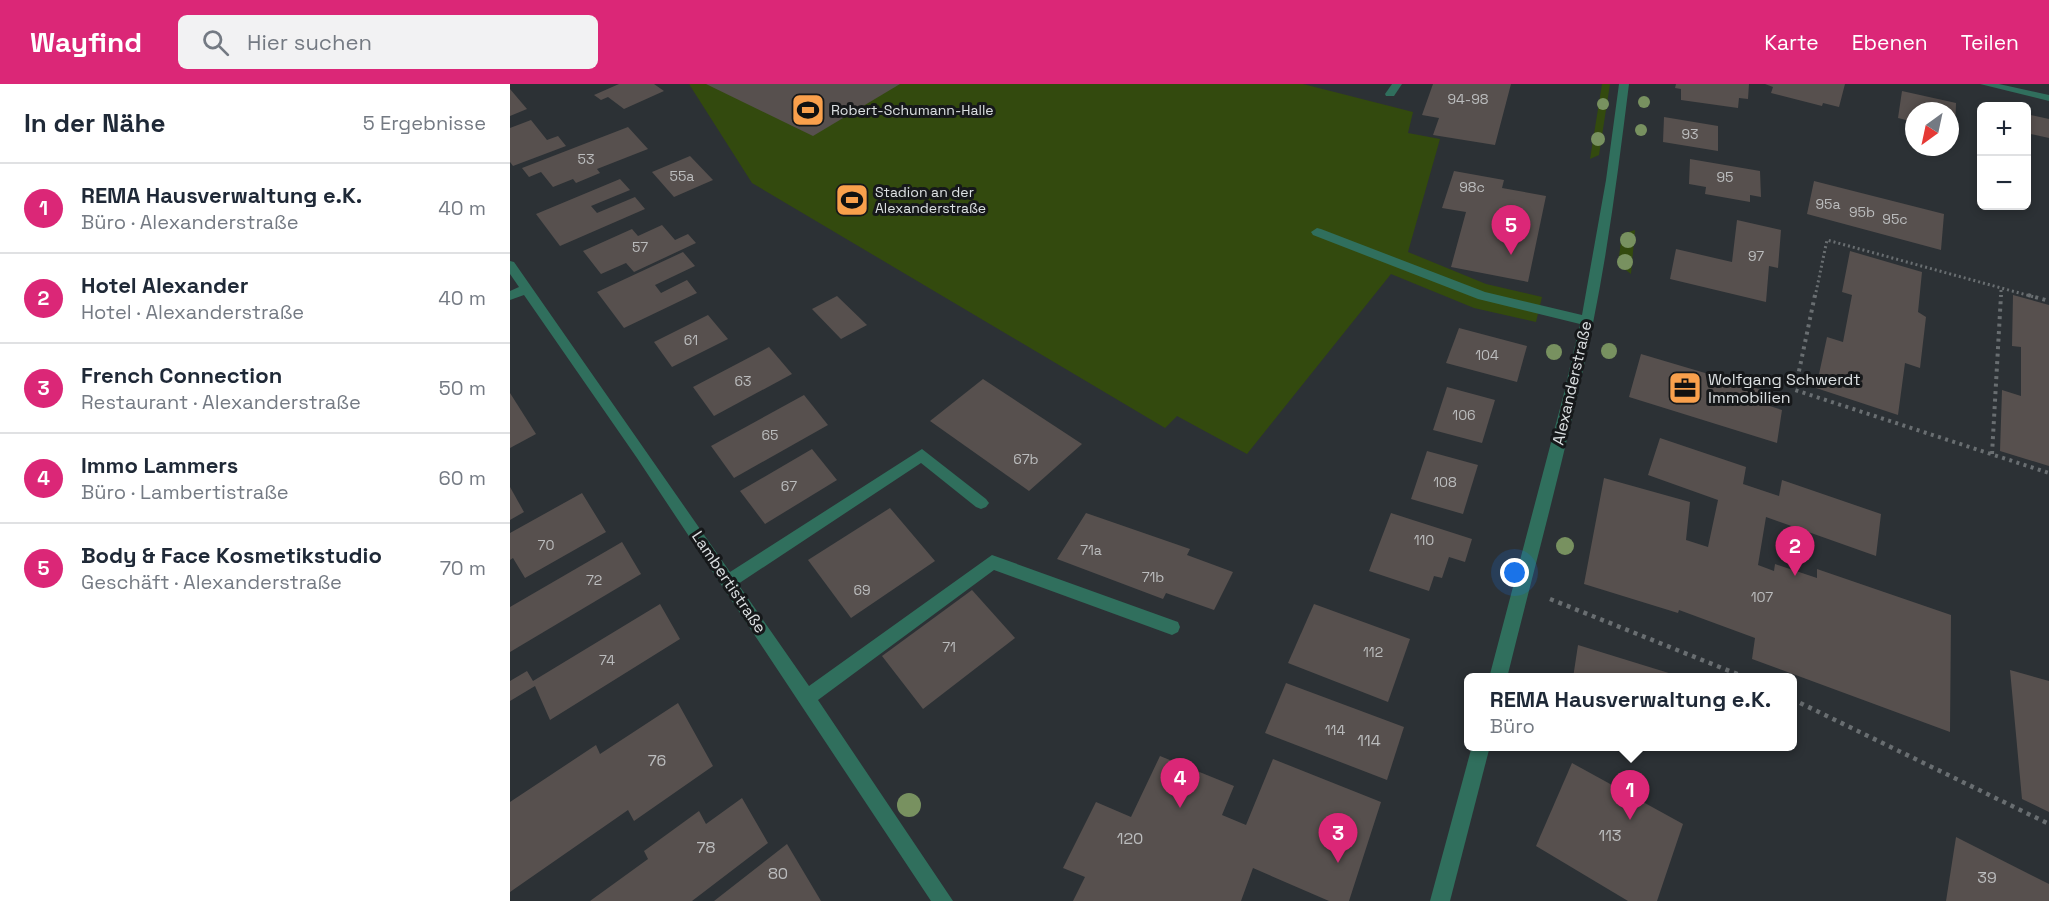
<!DOCTYPE html>
<html lang="de">
<meta charset="utf-8">
<style>
:root{--surface:#fff;--page:#f2f2f3;--text:#1f2937;--muted:#747a83;--line:#e0e1e3;--accent:#db2777}
body{margin:0;font-family:"Space Grotesk",sans-serif;background:var(--page);color:var(--text)}
.controls{position:absolute;right:18px;top:18px;display:grid;overflow:hidden;border-radius:9px;box-shadow:0 3px 9px #0003}
.controls button{width:54px;height:54px;display:grid;place-items:center;padding:0;border:0;border-bottom:2px solid var(--line);background:var(--surface);color:var(--text);font:30px sans-serif}
.compass{position:absolute;left:1395px;top:18px;width:54px;height:54px;border-radius:50%;background:var(--surface);box-shadow:0 3px 9px #0003;rotate:213deg}
.you{position:absolute;left:1005px;top:489px;width:21px;height:21px;margin:-15px;border:4px solid #fff;border-radius:50%;background:#1a73e8;box-shadow:0 0 0 9px #1a73e833}
.badge{display:grid;place-items:center;width:39px;height:39px;border-radius:50%;background:var(--accent);color:#fff;font-size:20px;font-weight:700}
.pin{position:absolute;translate:-50% -50px;filter:drop-shadow(0 2px 3px #0008)}
.pin::after{content:'';position:absolute;top:32px;width:21px;height:18px;background:inherit;clip-path:polygon(0 0,100% 0,50% 100%)}
.popup{position:absolute;left:954px;top:589px;width:333px;height:78px;box-sizing:border-box;display:grid;place-content:center;border-radius:9px;background:var(--surface);filter:drop-shadow(0 2px 4px #0005);font-size:20px;white-space:nowrap;color:var(--muted)}
.popup b{font-size:22px;color:var(--text)}
.popup::after{content:'';position:absolute;left:50%;top:100%;margin-left:-12px;border:12px solid transparent;border-top-color:var(--surface)}
.list{margin:0;padding:0;list-style:none}
h2{display:flex;justify-content:space-between;align-items:center;height:78px;margin:0;padding:0 24px;font-size:26px}
h2 small{font-size:20px;font-weight:400;color:var(--muted)}
.list li{display:grid;grid-template-columns:39px 1fr auto;gap:18px;align-items:center;box-sizing:border-box;height:90px;padding:0 24px;border-top:2px solid var(--line)}
.list b{display:block;font-size:22px;white-space:nowrap}
.list p{margin:0;font-size:20px;white-space:nowrap;color:var(--muted)}
.list em{font-size:20px;font-style:normal;color:var(--muted)}
.icon{flex:none;width:33px;height:33px;fill:none;stroke:currentColor;stroke-width:2;stroke-linecap:round;stroke-linejoin:round}
.map{position:relative;flex:none;width:1539px;height:817px;overflow:hidden}
header{display:flex;align-items:center;gap:36px;box-sizing:border-box;height:84px;padding:0 30px;background:var(--accent);color:#fff}
header strong{font-size:28px}
nav{display:flex;gap:33px;margin-inline-start:auto;font-size:21px}
.search{width:420px;height:54px;background:var(--page);display:flex;align-items:center;gap:15px;box-sizing:border-box;padding:0 21px;border-radius:9px;color:var(--muted);font-size:22px}
main{display:flex}
aside{flex:1;background:var(--surface)}
.map>svg:first-child{display:block}
</style>
<header>
<strong>Wayfind</strong>
<div class="search"><svg class="icon" aria-label="search" viewBox="0 0 24 24"><circle cx="10" cy="10" r="6"/><path d="M15 15l6 6"/></svg>Hier suchen</div>
<nav><a>Karte</a><a>Ebenen</a><a>Teilen</a></nav>
</header>
<main>
<aside>
<h2>In der Nähe<small>5 Ergebnisse</small></h2>
<ul class="list">
<li><span class="badge">1</span><div><b>REMA Hausverwaltung e.K.</b><p>Büro · Alexanderstraße</p></div><em>40 m</em></li>
<li><span class="badge">2</span><div><b>Hotel Alexander</b><p>Hotel · Alexanderstraße</p></div><em>40 m</em></li>
<li><span class="badge">3</span><div><b>French Connection</b><p>Restaurant · Alexanderstraße</p></div><em>50 m</em></li>
<li><span class="badge">4</span><div><b>Immo Lammers</b><p>Büro · Lambertistraße</p></div><em>60 m</em></li>
<li><span class="badge">5</span><div><b>Body &amp; Face Kosmetikstudio</b><p>Geschäft · Alexanderstraße</p></div><em>70 m</em></li>
</ul>
</aside>
<div class="map">
<svg width="1539" height="817" viewBox="0 0 1539 817">
<rect width="100%" height="100%" fill="#2c3135"/>
<!-- green -->
<g fill="#334a0e">
<path d="M 179,0 L 793,0 L 903,28 L 898,49 L 930,55 L 898,168 L 976,200 L 1032,213 L 1026,238 L 964,224 L 881,190 L 737,370 L 667,332 L 655,344 L 242,99 Z"/>
<path d="M 1092,0 L 1100,0 L 1089,71 L 1080,75 Z"/>
<path d="M 1125,146 L 1121,190 L 1108,180 L 1112,150 Z"/>
</g>
<!-- building -->
<g fill="#57504e">
<path d="M 109,0 L 144,0 L 154,7 L 114,25 L 98,13 L 91,16 L 84,11 Z"/>
<path d="M 196,0 L 390,0 L 303,52 Z"/>
<path d="M 923,0 L 1001,0 L 985,61 L 923,51 L 929,34 L 912,31 Z"/>
<path d="M 1166,0 L 1239,0 L 1238,15 L 1229,14 L 1228,24 L 1171,16 L 1171,5 L 1165,4 Z"/>
<path d="M 1255,0 L 1335,0 L 1329,23 L 1313,19 L 1312,22 L 1261,9 L 1263,3 Z"/>
<path d="M 0,5 L 17,25 L 0,32 Z"/>
<path d="M 1392,7 L 1446,19 L 1445,47 L 1440,46 L 1440,27 L 1404,27 L 1404,38 L 1388,34 Z"/>
<path d="M 1516,30 L 1539,35 L 1539,54 L 1516,49 Z"/>
<path d="M 1154,33 L 1208,42 L 1208,67 L 1153,58 Z"/>
<path d="M 21,36 L 37,56 L 48,52 L 56,62 L 3,82 L 0,78 L 0,44 Z"/>
<path d="M 118,43 L 138,65 L 87,85 L 90,89 L 66,99 L 63,95 L 43,103 L 31,88 L 19,93 L 12,84 Z"/>
<path d="M 180,72 L 203,96 L 164,113 L 142,88 Z"/>
<path d="M 1180,75 L 1250,87 L 1251,113 L 1240,111 L 1240,118 L 1195,110 L 1196,103 L 1179,100 Z"/>
<path d="M 944,87 L 994,96 L 992,104 L 1036,112 L 1018,198 L 941,183 L 956,128 L 932,124 Z"/>
<path d="M 110,95 L 120,106 L 81,122 L 87,129 L 125,113 L 135,125 L 50,162 L 26,130 Z"/>
<path d="M 1304,97 L 1434,130 L 1431,166 L 1297,130 Z"/>
<path d="M 1227,136 L 1271,146 L 1268,184 L 1259,182 L 1256,218 L 1160,195 L 1166,165 L 1222,178 Z"/>
<path d="M 152,141 L 165,156 L 178,150 L 186,159 L 124,188 L 116,179 L 91,190 L 73,167 L 122,145 L 128,152 Z"/>
<path d="M 1340,167 L 1412,188 L 1408,228 L 1416,233 L 1410,284 L 1395,279 L 1388,331 L 1306,304 L 1317,253 L 1333,258 L 1342,211 L 1332,208 Z"/>
<path d="M 173,168 L 185,182 L 145,201 L 151,209 L 177,196 L 187,209 L 114,244 L 87,208 Z"/>
<path d="M 1503,211 L 1539,221 L 1539,382 L 1490,367 L 1492,306 L 1511,312 L 1511,263 L 1502,262 Z"/>
<path d="M 327,212 L 357,241 L 331,255 L 302,225 Z"/>
<path d="M 198,231 L 218,255 L 162,283 L 144,258 Z"/>
<path d="M 949,244 L 1017,262 L 1007,298 L 936,279 Z"/>
<path d="M 259,263 L 282,290 L 204,332 L 183,303 Z"/>
<path d="M 1131,270 L 1249,305 L 1247,318 L 1272,326 L 1267,359 L 1119,313 Z"/>
<path d="M 473,295 L 572,360 L 519,407 L 420,337 Z"/>
<path d="M 937,303 L 985,316 L 972,359 L 923,346 Z"/>
<path d="M 0,309 L 26,350 L 0,364 Z"/>
<path d="M 294,311 L 318,341 L 224,394 L 201,362 Z"/>
<path d="M 1150,354 L 1236,383 L 1233,400 L 1269,412 L 1272,396 L 1371,430 L 1366,472 L 1256,433 L 1248,481 L 1264,487 L 1265,480 L 1307,494 L 1307,485 L 1441,531 L 1440,648 L 1242,575 L 1245,554 L 1169,526 L 1168,529 L 1074,500 L 1094,394 L 1180,418 L 1176,456 L 1198,463 L 1208,416 L 1138,391 Z"/>
<path d="M 302,365 L 327,396 L 255,440 L 230,407 Z"/>
<path d="M 917,367 L 968,381 L 953,430 L 901,415 Z"/>
<path d="M 0,403 L 14,428 L 0,436 Z"/>
<path d="M 72,409 L 96,448 L 15,494 L 3,474 L 0,476 L 0,449 Z"/>
<path d="M 380,424 L 425,477 L 341,534 L 298,476 Z"/>
<path d="M 576,429 L 680,465 L 677,471 L 723,488 L 704,526 L 656,509 L 653,515 L 547,475 Z"/>
<path d="M 881,429 L 962,455 L 955,478 L 939,473 L 932,494 L 924,492 L 919,507 L 859,487 Z"/>
<path d="M 112,458 L 131,490 L 0,568 L 0,523 Z"/>
<path d="M 462,506 L 505,554 L 413,625 L 372,572 Z"/>
<path d="M 150,520 L 170,555 L 40,636 L 25,602 L 0,617 L 0,597 L 17,587 L 23,597 Z"/>
<path d="M 804,520 L 900,555 L 878,618 L 778,579 Z"/>
<path d="M 1068,561 L 1162,590 L 1162,594 L 1063,594 Z"/>
<path d="M 1500,586 L 1539,597 L 1539,728 L 1512,715 Z"/>
<path d="M 776,599 L 894,643 L 877,696 L 755,649 Z"/>
<path d="M 168,619 L 203,682 L 124,737 L 118,726 L 0,808 L 0,718 L 86,661 L 90,670 Z"/>
<path d="M 650,672 L 724,702 L 712,731 L 736,741 L 763,675 L 871,718 L 839,817 L 819,817 L 743,784 L 731,817 L 563,817 L 575,793 L 553,784 L 586,718 L 621,733 Z"/>
<path d="M 1062,679 L 1173,740 L 1147,817 L 1118,817 L 1026,762 Z"/>
<path d="M 232,714 L 258,759 L 182,817 L 80,817 L 138,775 L 134,767 L 189,727 L 196,740 Z"/>
<path d="M 1446,753 L 1539,800 L 1539,817 L 1436,817 Z"/>
<path d="M 277,760 L 311,817 L 204,817 Z"/>
</g>
<g fill="none" stroke-linecap="round" stroke-linejoin="round">
<!-- path-far2 -->
<g stroke="#696e71" stroke-width="3" stroke-dasharray="2 3" stroke-linecap="butt">
<path d="M 1305,213 L 1317,156 L 1524,213"/>
<path d="M 1491,213 L 1491,204"/>
</g>
<!-- path-far1 -->
<g stroke="#696e71" stroke-width="4" stroke-dasharray="3 4.5" stroke-linecap="butt">
<path d="M 1305,211 L 1285,306 L 1539,389"/>
<path d="M 1518,211 L 1539,217"/>
<path d="M 1482,370 L 1491,211"/>
</g>
<!-- path -->
<g stroke="#696e71" stroke-width="4.5" stroke-dasharray="4 5" stroke-linecap="butt">
<path d="M 1040,515 L 1237,594"/>
<path d="M 1282,615 L 1539,740"/>
</g>
<!-- minor -->
<g fill="#306f5d" fill-rule="evenodd">
<path d="M 882,0 L 892,0 L 884,12 L 876,12 L 875,10 Z"/>
<path d="M 1109,0 L 1119,0 C 1109,80 1099,160 1083,239 C 1059,358 1026,476 997,594 L 979,594 L 1053,313 L 1070,240 L 968,215 L 803,151 L 801,148 L 807,144 L 811,145 L 975,208 L 1072,231 L 1096,96 Z"/>
<path d="M 1470,0 L 1489,0 L 1539,11 L 1539,17 Z"/>
<path d="M 0,177 L 4,178 L 220,488 L 412,365 L 476,415 L 479,419 L 476,423 L 471,425 L 466,423 L 411,379 L 228,500 L 299,602 L 482,471 L 668,538 L 670,543 L 668,548 L 662,551 L 484,486 L 308,616 L 443,817 L 421,817 L 127,374 L 14,211 L 0,216 L 0,207 L 9,203 L 0,190 Z"/>
<path d="M 962,662 L 980,662 L 940,817 L 920,817 Z"/>
</g>
</g>
<!-- trees -->
<g fill="#789160">
<circle cx="1134" cy="18" r="6"/>
<circle cx="1093" cy="20" r="6"/>
<circle cx="1131" cy="46" r="6"/>
<circle cx="1088" cy="55" r="7"/>
<circle cx="1118" cy="156" r="8"/>
<circle cx="1115" cy="178" r="8"/>
<circle cx="1099" cy="267" r="8"/>
<circle cx="1044" cy="268" r="8"/>
<circle cx="1055" cy="462" r="9"/>
<circle cx="399" cy="721" r="12"/>
</g>
<!-- icons -->
<defs>
<g id="stadium-square" transform="scale(1.725)"><rect x="-9" y="-9" width="18" height="18" rx="4" fill="#f9a04c" stroke="#16181a"/><path d="M0-5a6.5 5 0 1 0 0 10a6.5 5 0 1 0 0-10ZM-3.5-1.8h7v3.6h-7Z" fill="#111"/></g>
<g id="office-square" transform="scale(1.725)"><rect x="-9" y="-9" width="18" height="18" rx="4" fill="#f9a04c" stroke="#16181a"/><path d="M-6-3h4V-5.5h4V-3h4V5H-6ZM-1-4.5V-3h2v-1.5ZM-6 0V1H6V0Z" fill="#111"/></g>
</defs>
<g fill-rule="evenodd">
<use href="#stadium-square" x="298" y="26"/>
<use href="#stadium-square" x="342" y="116"/>
<use href="#office-square" x="1175" y="304"/>
</g>
<g text-anchor="middle" dominant-baseline="central" stroke-width="6" stroke-linejoin="round" paint-order="stroke">
<!-- number labels -->
<g font-size="14" fill="#bbbcbd">
<text x="958" y="15">94-98</text>
<text x="1180" y="50">93</text>
<text x="76" y="75">53</text>
<text x="172" y="92">55a</text>
<text x="1215" y="93">95</text>
<text x="962" y="103">98c</text>
<text x="1318" y="120">95a</text>
<text x="1352" y="128">95b</text>
<text x="1385" y="135">95c</text>
<text x="130" y="163">57</text>
<text x="1246" y="172">97</text>
<text x="181" y="256">61</text>
<text x="977" y="271">104</text>
<text x="233" y="297">63</text>
<text x="954" y="331">106</text>
<text x="260" y="351">65</text>
<text x="516" y="375">67b</text>
<text x="935" y="398">108</text>
<text x="279" y="402">67</text>
<text x="914" y="456">110</text>
<text x="36" y="461">70</text>
<text x="581" y="466">71a</text>
<text x="643" y="493">71b</text>
<text x="84" y="496">72</text>
<text x="352" y="506">69</text>
<text x="1252" y="513">107</text>
<text x="439" y="563">71</text>
<text x="863" y="568">112</text>
<text x="97" y="576">74</text>
<text x="825" y="646">114</text>
</g>
<!-- far-poi labels -->
<g font-size="14" fill="#dce0e2" stroke="#16181a" text-anchor="start">
<text x="321" y="26">Robert-Schumann-Halle</text>
<text x="365" y="108">Stadion an der<tspan x="365" dy="16">Alexanderstraße</tspan></text>
</g>
<!-- poi labels -->
<g font-size="16" fill="#dce0e2" stroke="#16181a" text-anchor="start">
<text x="1198" y="295">Wolfgang Schwerdt<tspan x="1198" dy="18">Immobilien</tspan></text>
</g>
<!-- street labels -->
<g font-size="16" fill="#dce0e2" stroke="#16181a">
<text transform="translate(1062 299) rotate(-77)">Alexanderstraße</text>
<text transform="translate(219 498) rotate(56)">Lambertistraße</text>
</g>
<!-- near-number labels -->
<g font-size="16" fill="#bbbcbd">
<text x="859" y="656">114</text>
<text x="147" y="676">76</text>
<text x="1100" y="751">113</text>
<text x="620" y="754">120</text>
<text x="196" y="763">78</text>
<text x="268" y="789">80</text>
<text x="1477" y="793">39</text>
</g>
</g>
</svg>
<div class="controls">
<button>+</button>
<button>−</button>
</div>
<svg class="compass" viewBox="-18 -18 36 36"><path d="M0-13l5 13h-10z" fill="#e53935"/><path d="M0 13l5-13h-10z" fill="#747a83"/></svg>
<div class="you"></div>
<div class="pin badge" style="left:1120px;top:736px">1</div>
<div class="popup"><b>REMA Hausverwaltung e.K.</b>Büro</div>
<div class="pin badge" style="left:1285px;top:492px">2</div>
<div class="pin badge" style="left:828px;top:779px">3</div>
<div class="pin badge" style="left:670px;top:724px">4</div>
<div class="pin badge" style="left:1001px;top:171px">5</div>
</div>
</main>
